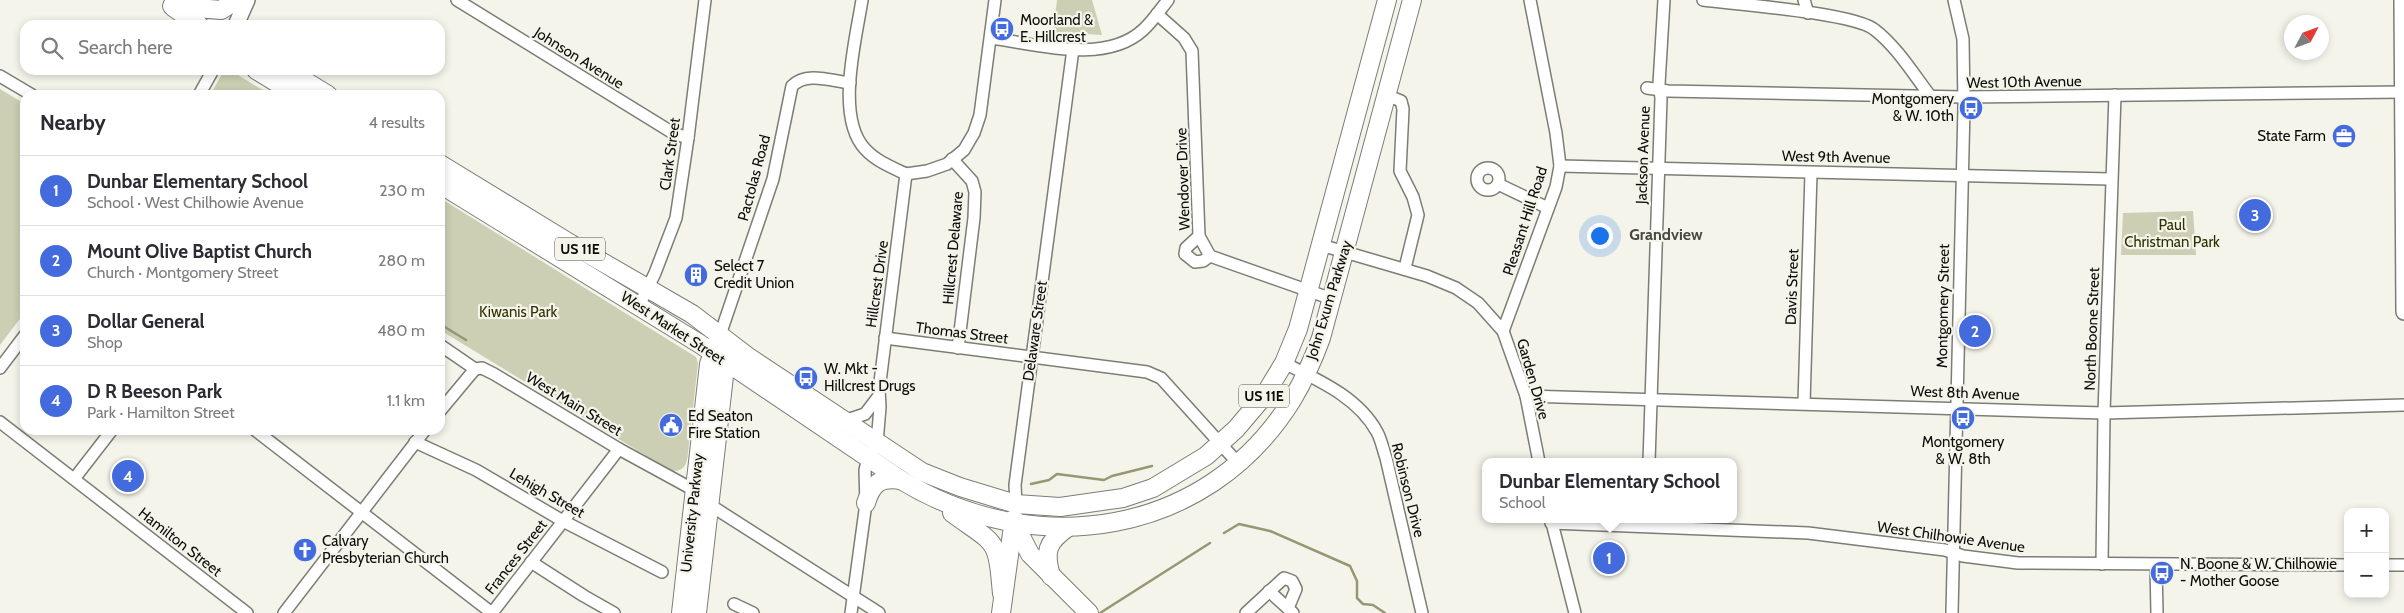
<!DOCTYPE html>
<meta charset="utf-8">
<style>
:root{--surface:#fff;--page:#f2f2f3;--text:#2b2b33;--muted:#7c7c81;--line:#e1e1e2;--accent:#436bdd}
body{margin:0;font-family:Cabin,sans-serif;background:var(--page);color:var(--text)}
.controls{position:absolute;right:15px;bottom:15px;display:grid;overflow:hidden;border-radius:10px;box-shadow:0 2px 8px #0003}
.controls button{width:45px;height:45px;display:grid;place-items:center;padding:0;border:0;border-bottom:1px solid var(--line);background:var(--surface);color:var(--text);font:25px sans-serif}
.compass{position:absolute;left:2284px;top:15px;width:45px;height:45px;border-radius:50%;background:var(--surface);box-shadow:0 2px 8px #0003;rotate:49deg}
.you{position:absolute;left:1599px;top:235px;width:18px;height:18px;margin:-12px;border:4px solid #fff;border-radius:50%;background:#1a73e8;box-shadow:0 0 0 8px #1a73e833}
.badge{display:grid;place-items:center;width:32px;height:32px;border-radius:50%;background:var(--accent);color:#fff;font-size:16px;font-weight:700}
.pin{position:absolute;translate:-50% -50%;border:2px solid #fff;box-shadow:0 1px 5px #0006}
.popup{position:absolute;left:1482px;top:458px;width:255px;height:65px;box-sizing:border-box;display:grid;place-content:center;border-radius:10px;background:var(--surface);filter:drop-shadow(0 1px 4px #0005);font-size:16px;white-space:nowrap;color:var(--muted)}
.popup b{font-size:19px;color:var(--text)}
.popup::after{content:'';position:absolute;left:50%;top:100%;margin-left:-10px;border:10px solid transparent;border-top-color:var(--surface)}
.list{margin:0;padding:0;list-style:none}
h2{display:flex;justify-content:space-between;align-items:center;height:65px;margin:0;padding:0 20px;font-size:21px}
h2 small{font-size:16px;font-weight:400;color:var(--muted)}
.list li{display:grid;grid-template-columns:32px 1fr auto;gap:15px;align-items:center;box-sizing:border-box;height:70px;padding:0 20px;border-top:1px solid var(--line)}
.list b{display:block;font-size:19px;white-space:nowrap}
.list p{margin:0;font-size:16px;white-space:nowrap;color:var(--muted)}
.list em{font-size:16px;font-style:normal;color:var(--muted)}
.icon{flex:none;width:28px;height:28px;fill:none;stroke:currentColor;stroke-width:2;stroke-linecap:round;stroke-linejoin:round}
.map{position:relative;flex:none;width:2404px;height:613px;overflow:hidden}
.search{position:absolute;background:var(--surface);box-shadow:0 2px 8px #0003;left:20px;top:20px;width:425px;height:55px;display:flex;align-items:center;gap:12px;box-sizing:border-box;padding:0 18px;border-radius:15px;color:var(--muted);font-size:19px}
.panel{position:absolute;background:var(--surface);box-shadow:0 2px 8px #0003;left:20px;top:90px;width:425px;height:345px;border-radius:15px}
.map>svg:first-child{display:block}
</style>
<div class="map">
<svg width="2404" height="613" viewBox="0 0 2404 613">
<rect width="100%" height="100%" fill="#f4f4eb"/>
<!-- green -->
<g fill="#cdcfb4">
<path d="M 1057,0 L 1092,0 L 1102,35 L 1053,32 Z"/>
<path d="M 233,72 L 271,95 L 210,95 L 222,74 Z"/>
<path d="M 0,89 L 25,104 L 25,312 L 0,345 Z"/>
<path d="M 440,198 L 696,357 L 698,363 L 688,453 C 687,465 684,472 671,471 L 440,330 Z"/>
<path d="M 2193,211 L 2196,255 L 2121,255 L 2123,213 Z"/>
</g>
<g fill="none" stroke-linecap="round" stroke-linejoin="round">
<!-- stream -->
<g stroke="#969873" stroke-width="2.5">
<path d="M 440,324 L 466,340"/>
<path d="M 1031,484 L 1049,480 L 1057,474 L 1104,480 L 1112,476 L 1152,466"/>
<path d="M 1224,533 L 1239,524 L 1270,531 L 1350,566 L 1357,581 L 1357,598 L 1363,604 L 1373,605 L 1385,613"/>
<path d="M 1100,613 L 1210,543"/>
</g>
<!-- minor casing -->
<g stroke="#7c7d74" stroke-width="14">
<g id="minor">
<path d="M 457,0 L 673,133 L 688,138"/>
<path d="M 862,0 C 856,39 835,117 865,149 C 876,161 891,167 906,174"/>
<path d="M 1703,0 C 1735,4 1855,13 1875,30 C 1897,47 1914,75 1931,97"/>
<path d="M 1804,0 L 1808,13"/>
<path d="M 1157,14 L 1184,38 L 1192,51 L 1199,236 L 1210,256 L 1332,299"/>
<path d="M 991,38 C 1037,44 1105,65 1143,30 C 1153,21 1160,10 1168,0"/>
<path d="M 0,76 L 32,95"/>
<path d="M 1647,88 L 1668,91 L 1963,97 L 2404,92"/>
<path d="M 199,95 L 213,70"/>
<path d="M 1386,95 L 1401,101 L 1403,109 L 1400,171 L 1413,197 L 1418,215 L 1405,268"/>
<path d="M 952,159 L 972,181 L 975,192 L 974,218 L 958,348"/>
<path d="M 1560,166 L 2111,179"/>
<circle cx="1488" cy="179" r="11"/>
<path d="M 906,174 L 927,171 L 947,164 L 964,150 L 974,133 L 980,115 L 995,0"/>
<path d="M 1498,184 L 1548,208"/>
<path d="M 1199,236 L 1186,248 L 1185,254 L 1195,262 L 1203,261 L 1210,256"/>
<path d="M 1321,245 L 1427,276 L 1456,288 L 1478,303 L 1503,331 L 1526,396 L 1539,462"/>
<path d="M 639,306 L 655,273 L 676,218 L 688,138 L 705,0"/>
<path d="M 1503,331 L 1556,187 L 1560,166 L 1556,133 L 1530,0"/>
<path d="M 720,335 L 773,179 L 792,86 C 806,71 832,81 850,83"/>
<path d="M 885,338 L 1147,372 L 1161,378 L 1237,462"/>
<path d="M 440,345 L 475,369 L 482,368 L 494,374 L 619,449 L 694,490"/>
<path d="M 1284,363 C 1318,380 1358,397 1377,432 C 1381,439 1383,449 1386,458 L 1422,613"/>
<path d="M 0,368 L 25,335"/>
<path d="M 1526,396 L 2104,413 L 2404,405"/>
<path d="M 1804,403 L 1811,173"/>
<path d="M 440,411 L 475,369"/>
<path d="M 844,421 L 865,414 L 878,397"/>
<path d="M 0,422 L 247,613"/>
<path d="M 255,430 L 492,613"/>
<path d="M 415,442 L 476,470 L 563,521 L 662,572"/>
<path d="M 1649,462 L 1661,98 L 1659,84 L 1664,0"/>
<path d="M 74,479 L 112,430"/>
<path d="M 1016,504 L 1015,485 L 1073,49"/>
<path d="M 710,505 L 879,613"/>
<path d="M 1551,519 L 1575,613"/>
<path d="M 1551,523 L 1808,533 L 1945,550 L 1963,556 L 2018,563 L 2348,565"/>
<path d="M 531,562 L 584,596 L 614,613"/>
<path d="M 2102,564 L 2104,413 L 2115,95"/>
<path d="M 2156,565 L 2157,613"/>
<path d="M 2385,565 L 2404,565"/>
<path d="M 1269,591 L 1293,613"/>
<path d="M 734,604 L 753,613"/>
<path d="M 284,613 L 425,430"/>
<path d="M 492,613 L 619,449"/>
<path d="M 851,613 L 866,503 L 865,470 L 868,458 L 877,443 L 880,407 L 879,390 L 906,174"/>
<path d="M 1246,613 L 1284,578 L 1292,581 L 1296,589 L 1288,608"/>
<path d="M 1952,613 L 1964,107 L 1963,39 L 1954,0"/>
</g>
</g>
<!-- secondary casing -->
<g stroke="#7c7d74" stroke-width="18">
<g id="secondary">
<path d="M 2402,0 L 2404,312"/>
<path d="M 236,25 L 247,0"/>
</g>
</g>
<!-- primary casing -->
<g stroke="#7c7d74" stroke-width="20">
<g id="primary">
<path d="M 172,6 L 221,10 L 237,0"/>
<path d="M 173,7 L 199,25"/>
<path d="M 256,70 L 297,95"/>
<path d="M 287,70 L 328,95"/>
<path d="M 440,164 L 571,244 L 692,314 L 747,356 L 922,472 L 960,487 L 1016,504 L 1060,507 L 1123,498 L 1153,488 L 1206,456 L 1236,429 L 1264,396 L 1284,363 L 1298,329 L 1308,292 L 1387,0"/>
<path d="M 440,184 L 700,344 L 901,480 C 1034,561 1206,538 1292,400 C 1304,380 1313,360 1321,338 L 1412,0"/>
<path d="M 866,503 C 872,483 880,477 901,480"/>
<path d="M 952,513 C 997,546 997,536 1002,594"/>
<path d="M 1014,523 L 1030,554 L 1089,613"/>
<path d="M 1051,576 C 1044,552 1047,542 1067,528"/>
<path d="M 681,613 L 709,364 L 717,342"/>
<path d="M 697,613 L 724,376 L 722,353"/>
<path d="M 1001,613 L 1014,519"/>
</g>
</g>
<!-- minor -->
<use href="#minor" stroke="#fff" stroke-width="11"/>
<!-- secondary -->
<use href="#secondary" stroke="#fff" stroke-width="15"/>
<!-- primary -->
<use href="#primary" stroke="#fff" stroke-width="18"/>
</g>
<!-- icons -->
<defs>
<g id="bus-disc" transform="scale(1.25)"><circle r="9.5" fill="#436bdd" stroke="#f4f4eb"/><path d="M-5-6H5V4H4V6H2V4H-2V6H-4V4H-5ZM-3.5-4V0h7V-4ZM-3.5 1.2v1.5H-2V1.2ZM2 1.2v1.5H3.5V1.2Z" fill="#fff"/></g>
<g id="office-disc" transform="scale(1.25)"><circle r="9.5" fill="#436bdd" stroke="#f4f4eb"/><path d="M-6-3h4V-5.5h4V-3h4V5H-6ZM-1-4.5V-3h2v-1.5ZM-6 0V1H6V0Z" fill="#fff"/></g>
<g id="building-disc" transform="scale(1.25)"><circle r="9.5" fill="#436bdd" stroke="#f4f4eb"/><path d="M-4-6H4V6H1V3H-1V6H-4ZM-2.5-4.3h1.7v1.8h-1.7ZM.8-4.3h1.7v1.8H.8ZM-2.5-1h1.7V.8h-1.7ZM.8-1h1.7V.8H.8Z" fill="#fff"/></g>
<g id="civic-disc" transform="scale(1.25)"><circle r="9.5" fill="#436bdd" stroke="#f4f4eb"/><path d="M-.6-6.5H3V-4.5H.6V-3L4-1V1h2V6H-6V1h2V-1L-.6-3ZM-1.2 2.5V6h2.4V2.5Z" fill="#fff"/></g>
<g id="church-disc" transform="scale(1.25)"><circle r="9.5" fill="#436bdd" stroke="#f4f4eb"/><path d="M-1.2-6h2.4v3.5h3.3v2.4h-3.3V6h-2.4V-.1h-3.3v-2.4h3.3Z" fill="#fff"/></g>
</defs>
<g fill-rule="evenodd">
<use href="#bus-disc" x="1002" y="29"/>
<use href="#bus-disc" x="1971" y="108"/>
<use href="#office-disc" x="2344" y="136"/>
<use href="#building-disc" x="696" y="275"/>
<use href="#bus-disc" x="806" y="378"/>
<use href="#bus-disc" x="1963" y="418"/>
<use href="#civic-disc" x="671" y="425"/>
<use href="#church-disc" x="305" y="550"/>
<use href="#bus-disc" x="2162" y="573"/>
</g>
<g text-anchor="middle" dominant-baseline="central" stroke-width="4.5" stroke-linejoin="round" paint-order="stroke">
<!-- shield labels -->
<g fill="#f4f4eb" stroke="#52524d" stroke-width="1">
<rect x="555" y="237.5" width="50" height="23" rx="4"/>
<rect x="1239" y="384.5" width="50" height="23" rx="4"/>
</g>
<g font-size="14" font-weight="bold" fill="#0c0d09">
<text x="580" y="249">US 11E</text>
<text x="1264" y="396">US 11E</text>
</g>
<!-- poi labels -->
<g font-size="15" fill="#0c0d09" stroke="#f4f4eb" text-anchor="start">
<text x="1020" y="20">Moorland &amp;<tspan x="1020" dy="17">E. Hillcrest</tspan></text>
<text x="1954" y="99" text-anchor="end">Montgomery<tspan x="1954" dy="17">&amp; W. 10th</tspan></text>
<text x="2326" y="136" text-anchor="end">State Farm</text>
<text x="714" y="266">Select 7<tspan x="714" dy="17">Credit Union</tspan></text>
<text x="824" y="369">W. Mkt -<tspan x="824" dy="17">Hillcrest Drugs</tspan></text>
<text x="688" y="416">Ed Seaton<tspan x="688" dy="17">Fire Station</tspan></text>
<text x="1963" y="442" text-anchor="middle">Montgomery<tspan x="1963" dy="17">&amp; W. 8th</tspan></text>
<text x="322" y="541">Calvary<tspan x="322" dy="17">Presbyterian Church</tspan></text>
<text x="2180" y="564">N. Boone &amp; W. Chilhowie<tspan x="2180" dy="17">- Mother Goose</tspan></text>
</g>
<!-- street labels -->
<g font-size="15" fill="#0c0d09" stroke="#f4f4eb">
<text transform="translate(579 58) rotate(32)">Johnson Avenue</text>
<text transform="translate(2024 82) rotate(-1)">West 10th Avenue</text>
<text transform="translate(670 154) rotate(-82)">Clark Street</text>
<text transform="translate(1643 155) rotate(-88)">Jackson Avenue</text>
<text transform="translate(1836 157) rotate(1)">West 9th Avenue</text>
<text transform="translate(754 178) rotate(-75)">Pactolas Road</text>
<text transform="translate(1183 179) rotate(-92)">Wendover Drive</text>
<text transform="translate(1525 221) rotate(-72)">Pleasant Hill Road</text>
<text transform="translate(953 248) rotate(-85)">Hillcrest Delaware</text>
<text transform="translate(877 284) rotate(-82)">Hillcrest Drive</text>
<text transform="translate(1792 287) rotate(-88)">Davis Street</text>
<text transform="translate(1329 300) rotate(-73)">John Exum Parkway</text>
<text transform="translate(1943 306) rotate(-89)">Montgomery Street</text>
<text transform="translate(673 328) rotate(33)">West Market Street</text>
<text transform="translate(2092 329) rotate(-88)">North Boone Street</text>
<text transform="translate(1035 331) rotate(-82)">Delaware Street</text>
<text transform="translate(962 333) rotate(7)">Thomas Street</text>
<text transform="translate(1533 379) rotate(74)">Garden Drive</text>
<text transform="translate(1965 393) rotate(2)">West 8th Avenue</text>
<text transform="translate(574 404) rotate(31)">West Main Street</text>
<text transform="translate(1408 490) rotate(76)">Robinson Drive</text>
<text transform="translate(547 493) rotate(30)">Lehigh Street</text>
<text transform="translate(692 513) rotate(-84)">University Parkway</text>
<text transform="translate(1951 537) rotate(8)">West Chilhowie Avenue</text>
<text transform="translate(180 542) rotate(38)">Hamilton Street</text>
<text transform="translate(516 557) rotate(-52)">Frances Street</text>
</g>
<!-- park labels -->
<g font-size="15" fill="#303000" stroke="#f4f4eb">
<text x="2172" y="225">Paul<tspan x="2172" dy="17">Christman Park</tspan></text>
<text x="518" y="312">Kiwanis Park</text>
</g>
<!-- neighbourhood labels -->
<g font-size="16" font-weight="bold" fill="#484840" stroke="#f4f4eb">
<text x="1666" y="234">Grandview</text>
</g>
</g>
</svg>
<div class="controls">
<button>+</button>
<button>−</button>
</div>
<svg class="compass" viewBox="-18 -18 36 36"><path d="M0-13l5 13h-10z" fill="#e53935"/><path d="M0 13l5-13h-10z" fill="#7c7c81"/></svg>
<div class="you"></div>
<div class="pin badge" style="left:1609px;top:558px">1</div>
<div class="popup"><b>Dunbar Elementary School</b>School</div>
<div class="pin badge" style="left:1975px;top:331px">2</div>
<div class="pin badge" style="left:2255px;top:215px">3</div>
<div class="pin badge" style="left:128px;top:476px">4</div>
<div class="search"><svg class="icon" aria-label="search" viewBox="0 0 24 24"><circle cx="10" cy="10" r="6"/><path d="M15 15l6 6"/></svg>Search here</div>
<section class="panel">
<h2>Nearby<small>4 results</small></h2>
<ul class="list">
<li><span class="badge">1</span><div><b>Dunbar Elementary School</b><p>School · West Chilhowie Avenue</p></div><em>230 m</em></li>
<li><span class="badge">2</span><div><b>Mount Olive Baptist Church</b><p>Church · Montgomery Street</p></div><em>280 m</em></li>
<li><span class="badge">3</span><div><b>Dollar General</b><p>Shop</p></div><em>480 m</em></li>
<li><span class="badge">4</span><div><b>D R Beeson Park</b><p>Park · Hamilton Street</p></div><em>1.1 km</em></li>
</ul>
</section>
</div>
